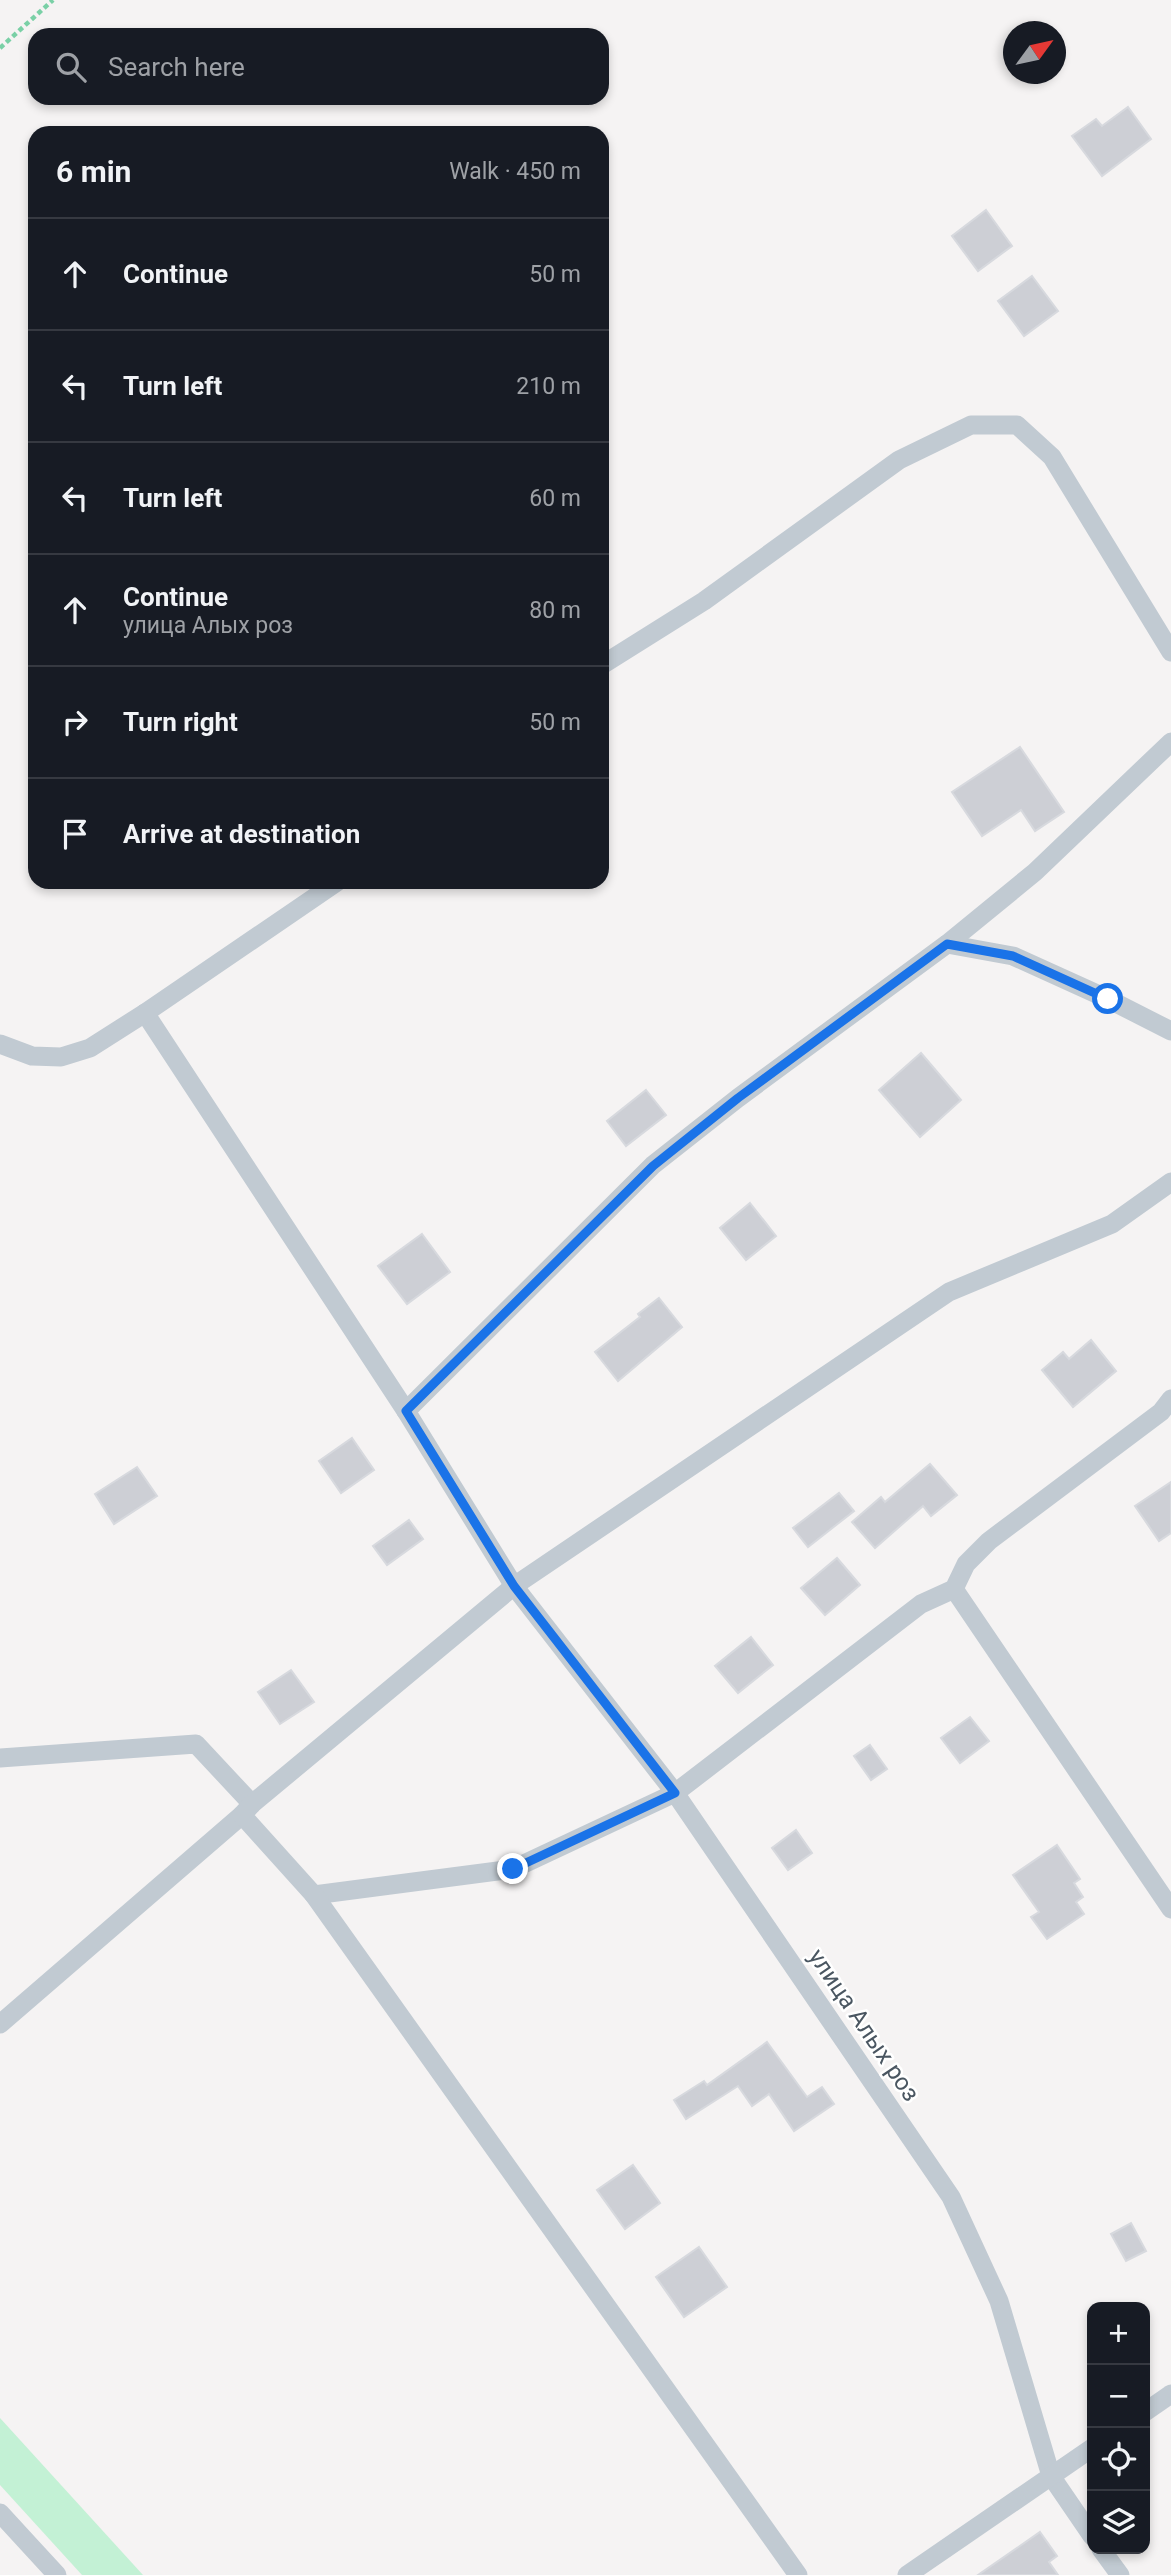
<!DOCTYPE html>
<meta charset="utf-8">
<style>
:root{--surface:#171b24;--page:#242831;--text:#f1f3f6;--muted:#9ea1a6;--line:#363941}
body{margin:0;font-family:Roboto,sans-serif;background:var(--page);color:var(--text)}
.controls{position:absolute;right:21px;bottom:21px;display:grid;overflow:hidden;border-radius:14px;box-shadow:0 4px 10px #0003}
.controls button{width:63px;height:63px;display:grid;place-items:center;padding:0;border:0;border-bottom:2px solid var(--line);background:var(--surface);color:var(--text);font:35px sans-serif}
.compass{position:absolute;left:1003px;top:21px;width:63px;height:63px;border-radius:50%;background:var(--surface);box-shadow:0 4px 10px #0003;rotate:57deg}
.stop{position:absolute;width:21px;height:21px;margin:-16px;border:5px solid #1a73e8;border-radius:50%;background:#fff}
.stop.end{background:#1a73e8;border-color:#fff;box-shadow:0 2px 7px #0008}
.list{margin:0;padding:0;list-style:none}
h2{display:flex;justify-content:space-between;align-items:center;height:91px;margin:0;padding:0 28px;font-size:30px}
h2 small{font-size:23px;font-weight:400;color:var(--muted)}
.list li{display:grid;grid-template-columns:46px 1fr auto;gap:21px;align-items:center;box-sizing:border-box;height:112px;padding:0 28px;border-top:2px solid var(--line)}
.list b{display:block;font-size:26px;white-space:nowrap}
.list p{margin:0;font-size:23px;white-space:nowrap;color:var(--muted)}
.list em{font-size:23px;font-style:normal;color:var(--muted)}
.icon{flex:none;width:38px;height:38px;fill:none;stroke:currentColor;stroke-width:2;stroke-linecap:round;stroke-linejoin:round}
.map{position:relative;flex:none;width:1171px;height:2575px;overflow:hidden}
.search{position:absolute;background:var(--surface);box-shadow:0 4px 10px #0003;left:28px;top:28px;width:581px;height:77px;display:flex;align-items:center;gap:18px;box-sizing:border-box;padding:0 24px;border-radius:21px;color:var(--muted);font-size:26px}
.panel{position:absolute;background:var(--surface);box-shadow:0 4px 10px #0003;left:28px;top:126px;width:581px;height:763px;border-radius:21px}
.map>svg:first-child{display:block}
</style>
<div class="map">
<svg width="1171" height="2575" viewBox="0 0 1171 2575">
<rect width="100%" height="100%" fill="#f5f3f3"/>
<!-- green -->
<path fill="#c3f1d5" d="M 0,2418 L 143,2575 L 82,2575 L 0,2485 Z"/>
<!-- building -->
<g fill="#cdcfd5" stroke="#d7d9de" stroke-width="2">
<path d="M 1128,107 L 1151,139 L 1102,176 L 1072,136 L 1096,119 L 1102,126 Z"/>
<path d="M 986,210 L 1012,246 L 978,271 L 952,236 Z"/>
<path d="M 1032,276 L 1058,311 L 1024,336 L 998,301 Z"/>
<path d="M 1020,747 L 1064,812 L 1035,831 L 1021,810 L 982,836 L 952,792 Z"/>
<path d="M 921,1053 L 961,1100 L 920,1137 L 879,1090 Z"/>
<path d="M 646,1090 L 666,1115 L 626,1146 L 607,1121 Z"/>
<path d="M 750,1203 L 776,1236 L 746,1260 L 720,1228 Z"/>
<path d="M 422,1234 L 450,1272 L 407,1304 L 378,1266 Z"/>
<path d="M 659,1298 L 682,1327 L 618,1381 L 595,1352 L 640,1317 L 638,1314 Z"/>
<path d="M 1091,1340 L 1116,1371 L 1073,1407 L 1042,1370 L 1063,1352 L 1069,1359 Z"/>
<path d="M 352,1438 L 374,1470 L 341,1493 L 319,1461 Z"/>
<path d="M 930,1464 L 957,1495 L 931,1516 L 923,1506 L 875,1548 L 852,1522 L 881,1497 L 885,1502 Z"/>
<path d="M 137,1467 L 157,1496 L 114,1524 L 95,1494 Z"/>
<path d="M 1171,1482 L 1171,1533 L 1159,1541 L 1135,1506 Z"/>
<path d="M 839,1493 L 854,1511 L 808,1547 L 793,1528 Z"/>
<path d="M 409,1520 L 423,1539 L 387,1565 L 373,1546 Z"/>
<path d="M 837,1558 L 860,1585 L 825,1615 L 801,1588 Z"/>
<path d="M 751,1637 L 773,1665 L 738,1693 L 715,1666 Z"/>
<path d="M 291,1670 L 314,1702 L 280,1724 L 258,1692 Z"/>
<path d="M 970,1717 L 989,1741 L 960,1763 L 941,1738 Z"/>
<path d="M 870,1745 L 887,1769 L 871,1780 L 854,1756 Z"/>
<path d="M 796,1830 L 812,1853 L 788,1870 L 772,1848 Z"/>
<path d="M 1057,1845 L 1080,1879 L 1074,1883 L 1083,1897 L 1076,1902 L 1084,1914 L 1047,1939 L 1031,1917 L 1039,1912 L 1013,1875 Z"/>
<path d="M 767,2042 L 807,2097 L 822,2087 L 834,2104 L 794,2131 L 769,2094 L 752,2106 L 738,2086 L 686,2119 L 674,2100 L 704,2081 L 707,2085 Z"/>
<path d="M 633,2165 L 660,2203 L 625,2229 L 597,2190 Z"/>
<path d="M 1131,2223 L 1146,2251 L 1126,2261 L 1111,2234 Z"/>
<path d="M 699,2247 L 727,2287 L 684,2317 L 656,2277 Z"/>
<path d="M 1040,2532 L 1057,2556 L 1049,2562 L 1058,2575 L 978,2575 Z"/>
</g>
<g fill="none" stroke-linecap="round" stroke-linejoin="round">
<!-- path -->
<path stroke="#7ad0a6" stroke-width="4.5" stroke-dasharray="5 3.5" stroke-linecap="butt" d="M 0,48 L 53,0"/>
<!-- street -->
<g stroke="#c1cad2" stroke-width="19">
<path d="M 602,665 L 704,601 L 899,460 L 971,425 L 1017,425 L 1052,457 L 1171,652"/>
<path d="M 947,944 L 1013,956 L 1108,999 L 1171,1031"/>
<path d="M 145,1013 L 406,1411 L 514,1586 L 675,1793 L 951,2197 L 999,2301 L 1051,2476 L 1092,2536"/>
<path d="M 0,1044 L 32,1056 L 61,1057 L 90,1048 L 145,1013 L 337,882"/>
<path d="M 406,1411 L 653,1165 L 738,1098 L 947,944 L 1035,872 L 1171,742"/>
<path d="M 954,1589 L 1171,1909"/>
<path d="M 0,1758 L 196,1744 L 252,1804"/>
<path d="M 314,1895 L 513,1869 L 675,1793 L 921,1604 L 954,1589 L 966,1564 L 989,1541 L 1161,1412 L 1171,1399"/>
<path d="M 0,2024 L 242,1815"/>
<path d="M 1145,2412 L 1171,2394"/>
<path d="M 0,2513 L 57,2575"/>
<path d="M 1101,2549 L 1120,2575"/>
<path d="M 798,2575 L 314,1895 L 242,1815 L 252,1804 L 514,1586 L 949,1292 L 1112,1224 L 1171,1182"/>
<path d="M 907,2575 L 1092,2448"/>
</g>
</g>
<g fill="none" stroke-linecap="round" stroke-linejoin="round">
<!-- route -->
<path stroke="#1a73e8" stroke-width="9" d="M 513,1869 L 675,1793 L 514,1586 L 406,1411 L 653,1166 L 738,1098 L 947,944 L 1013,956 L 1108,999"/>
</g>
<g text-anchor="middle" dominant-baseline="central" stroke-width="5" stroke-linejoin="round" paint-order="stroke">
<!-- street labels -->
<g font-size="24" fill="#4a5661" stroke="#fff">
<text transform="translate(864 2025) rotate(56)">улица Алых роз</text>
</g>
</g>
</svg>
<div class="controls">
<button>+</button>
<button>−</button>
<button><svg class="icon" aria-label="locate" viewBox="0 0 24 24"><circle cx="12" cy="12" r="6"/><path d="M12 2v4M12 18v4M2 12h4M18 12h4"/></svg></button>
<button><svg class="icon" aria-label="layers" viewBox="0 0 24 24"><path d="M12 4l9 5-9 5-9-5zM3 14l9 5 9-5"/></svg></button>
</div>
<svg class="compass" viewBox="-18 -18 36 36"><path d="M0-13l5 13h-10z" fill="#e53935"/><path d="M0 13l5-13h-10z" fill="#9ea1a6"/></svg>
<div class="stop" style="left:1108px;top:999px"></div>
<div class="stop end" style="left:513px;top:1869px"></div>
<div class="search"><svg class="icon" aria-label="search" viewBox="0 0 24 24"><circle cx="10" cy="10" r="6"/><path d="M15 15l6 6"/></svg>Search here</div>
<section class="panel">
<h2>6 min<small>Walk · 450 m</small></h2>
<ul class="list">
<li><svg class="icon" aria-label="ahead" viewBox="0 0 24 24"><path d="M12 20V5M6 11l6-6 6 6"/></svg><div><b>Continue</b></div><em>50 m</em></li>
<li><svg class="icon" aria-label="left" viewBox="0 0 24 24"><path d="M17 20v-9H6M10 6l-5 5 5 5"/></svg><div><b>Turn left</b></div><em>210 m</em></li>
<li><svg class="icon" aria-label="left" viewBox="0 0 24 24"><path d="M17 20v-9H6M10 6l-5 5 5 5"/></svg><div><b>Turn left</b></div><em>60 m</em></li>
<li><svg class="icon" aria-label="ahead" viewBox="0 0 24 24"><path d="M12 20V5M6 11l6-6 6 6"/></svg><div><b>Continue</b><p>улица Алых роз</p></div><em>80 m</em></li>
<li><svg class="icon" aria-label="right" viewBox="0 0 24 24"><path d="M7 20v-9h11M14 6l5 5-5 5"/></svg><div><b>Turn right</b></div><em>50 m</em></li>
<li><svg class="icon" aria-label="arrive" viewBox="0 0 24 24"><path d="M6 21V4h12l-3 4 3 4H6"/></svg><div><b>Arrive at destination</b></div></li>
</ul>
</section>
</div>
